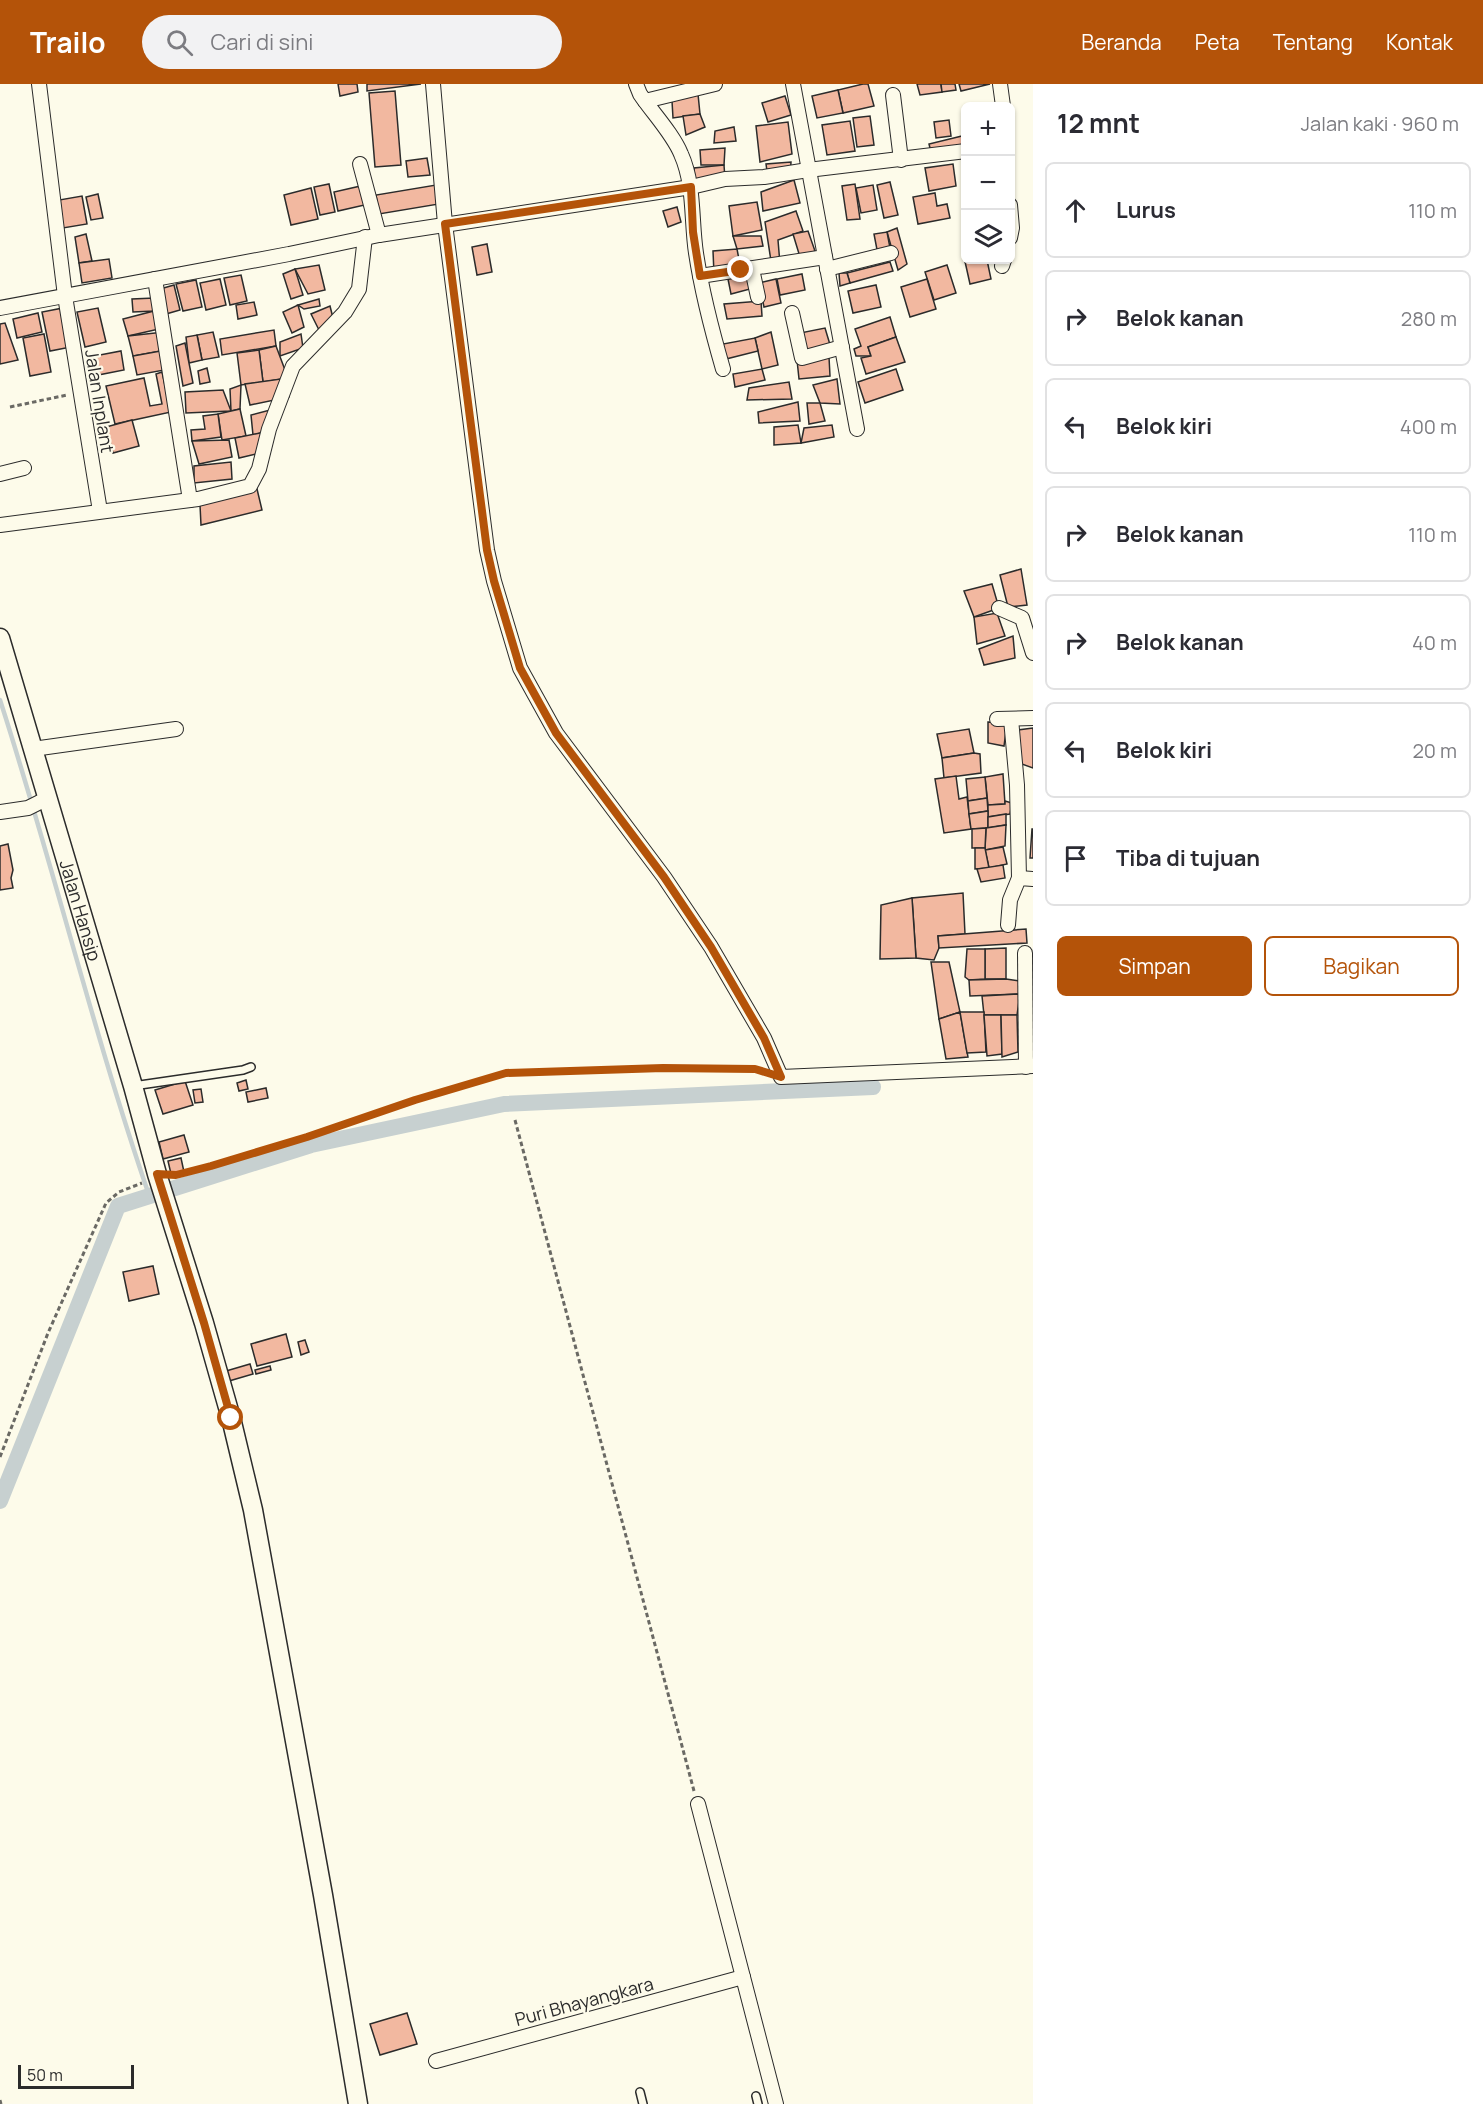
<!DOCTYPE html>
<html lang="id">
<meta charset="utf-8">
<style>
:root{--surface:#fff;--page:#f2f2f3;--text:#2b2b33;--muted:#7c7c81;--line:#e1e1e2;--accent:#b45309}
body{margin:0;font-family:Manrope,sans-serif;background:var(--page);color:var(--text)}
.controls{position:absolute;right:18px;top:18px;display:grid;overflow:hidden;border-radius:9px;box-shadow:0 2px 4px #0004}
.controls button{width:54px;height:54px;display:grid;place-items:center;padding:0;border:0;border-bottom:2px solid var(--line);background:var(--surface);color:var(--text);font:30px sans-serif}
.scale{position:absolute;left:18px;bottom:15px;width:116px;box-sizing:border-box;padding-left:6px;border:3px solid #2b2b2b;border-top:0;font-size:16px;line-height:21px;white-space:nowrap;color:#2b2b2b;-webkit-text-stroke:4px #fdfbea;paint-order:stroke}
.stop{position:absolute;width:18px;height:18px;margin:-14px;border:4px solid #b45309;border-radius:50%;background:#fff}
.stop.end{background:#b45309;border-color:#fff;box-shadow:0 2px 6px #0008}
.list{margin:0;padding:0;list-style:none}
h2{display:flex;justify-content:space-between;align-items:center;height:78px;margin:0;padding:0 24px;font-size:26px}
h2 small{font-size:20px;font-weight:400;color:var(--muted)}
.list li{display:grid;grid-template-columns:39px 1fr auto;gap:18px;align-items:center;box-sizing:border-box;height:96px;margin:0 12px 12px;padding:0 12px;border:2px solid var(--line);border-radius:9px}
.list b{display:block;font-size:22px;white-space:nowrap}
.list em{font-size:20px;font-style:normal;color:var(--muted)}
.actions{display:flex;gap:12px;padding:18px 24px}
.actions a{flex:1;padding:14px 0;border:2px solid var(--accent);border-radius:9px;text-align:center;font-size:21px;color:var(--accent)}
.actions .main{background:var(--accent);color:#fff}
.icon{flex:none;width:33px;height:33px;fill:none;stroke:currentColor;stroke-width:2;stroke-linecap:round;stroke-linejoin:round}
.map{position:relative;flex:none;width:1033px;height:2020px;overflow:hidden}
header{display:flex;align-items:center;gap:36px;box-sizing:border-box;height:84px;padding:0 30px;background:var(--accent);color:#fff}
header strong{font-size:28px}
nav{display:flex;gap:33px;margin-inline-start:auto;font-size:21px}
.search{width:420px;height:54px;background:var(--page);display:flex;align-items:center;gap:15px;box-sizing:border-box;padding:0 21px;border-radius:33px;color:var(--muted);font-size:22px}
main{display:flex}
aside{flex:1;background:var(--surface)}
.map>svg:first-child{display:block}
</style>
<header>
<strong>Trailo</strong>
<div class="search"><svg class="icon" aria-label="search" viewBox="0 0 24 24"><circle cx="10" cy="10" r="6"/><path d="M15 15l6 6"/></svg>Cari di sini</div>
<nav><a>Beranda</a><a>Peta</a><a>Tentang</a><a>Kontak</a></nav>
</header>
<main>
<div class="map">
<svg width="1033" height="2020" viewBox="0 0 1033 2020">
<rect width="100%" height="100%" fill="#fdfbea"/>
<g fill="none" stroke-linecap="round" stroke-linejoin="round">
<!-- stream -->
<path stroke="#c7d0d0" stroke-width="4.5" d="M 0,616 C 53,780 93,948 149,1111"/>
<!-- canal -->
<path stroke="#c7d0d0" stroke-width="16" d="M 0,1417 L 118,1122 L 311,1061 L 504,1020 L 873,1003"/>
</g>
<!-- building -->
<g fill="#f2b8a0" stroke="#2b2b2b" stroke-width="1.5">
<path d="M 338,0 L 357,0 L 358,8 L 340,12 Z"/>
<path d="M 367,0 L 421,0 L 367,7 Z"/>
<path d="M 863,0 L 868,0 L 874,22 L 843,29 L 838,6 Z"/>
<path d="M 917,0 L 941,0 L 942,8 L 920,11 Z"/>
<path d="M 941,0 L 955,0 L 956,6 L 942,8 Z"/>
<path d="M 959,0 L 990,0 L 961,7 Z"/>
<path d="M 838,6 L 843,29 L 817,34 L 812,12 Z"/>
<path d="M 395,7 L 401,81 L 375,83 L 369,9 Z"/>
<path d="M 698,10 L 700,30 L 673,34 L 672,17 Z"/>
<path d="M 785,12 L 791,31 L 768,38 L 762,19 Z"/>
<path d="M 700,30 L 705,43 L 686,51 L 683,32 Z"/>
<path d="M 870,32 L 874,61 L 857,63 L 853,34 Z"/>
<path d="M 949,36 L 951,52 L 936,54 L 934,38 Z"/>
<path d="M 850,37 L 855,67 L 827,71 L 822,41 Z"/>
<path d="M 788,38 L 792,70 L 760,78 L 756,42 Z"/>
<path d="M 734,43 L 736,57 L 714,59 L 715,47 Z"/>
<path d="M 966,51 L 966,64 L 932,72 L 929,60 Z"/>
<path d="M 725,64 L 724,81 L 701,81 L 700,66 Z"/>
<path d="M 427,74 L 430,91 L 408,93 L 406,77 Z"/>
<path d="M 791,78 L 790,95 L 768,94 L 766,80 Z"/>
<path d="M 953,80 L 956,102 L 929,107 L 925,84 Z"/>
<path d="M 724,81 L 725,95 L 695,97 L 694,84 Z"/>
<path d="M 794,96 L 800,119 L 763,127 L 761,108 Z"/>
<path d="M 890,98 L 898,131 L 884,134 L 877,101 Z"/>
<path d="M 329,100 L 335,128 L 320,131 L 314,103 Z"/>
<path d="M 855,100 L 860,135 L 847,136 L 842,102 Z"/>
<path d="M 365,101 L 369,120 L 338,127 L 334,108 Z"/>
<path d="M 436,101 L 439,120 L 379,130 L 376,111 Z"/>
<path d="M 873,101 L 877,126 L 861,129 L 856,104 Z"/>
<path d="M 311,104 L 318,135 L 291,141 L 284,111 Z"/>
<path d="M 935,109 L 937,122 L 947,120 L 950,134 L 918,140 L 913,113 Z"/>
<path d="M 98,110 L 103,134 L 91,136 L 86,113 Z"/>
<path d="M 82,112 L 87,140 L 63,144 L 59,116 Z"/>
<path d="M 757,118 L 762,146 L 733,152 L 729,122 Z"/>
<path d="M 677,123 L 681,138 L 668,143 L 663,127 Z"/>
<path d="M 796,127 L 803,147 L 778,156 L 780,180 L 771,177 L 765,138 Z"/>
<path d="M 897,144 L 907,180 L 898,186 L 887,148 Z"/>
<path d="M 808,147 L 815,167 L 800,173 L 793,150 Z"/>
<path d="M 887,148 L 891,169 L 878,171 L 874,150 Z"/>
<path d="M 86,150 L 92,177 L 79,179 L 75,153 Z"/>
<path d="M 733,152 L 761,152 L 763,162 L 737,165 Z"/>
<path d="M 487,160 L 492,188 L 477,191 L 472,163 Z"/>
<path d="M 737,165 L 741,186 L 714,190 L 713,167 Z"/>
<path d="M 964,173 L 966,176 L 987,176 L 991,195 L 970,200 Z"/>
<path d="M 109,175 L 112,194 L 82,199 L 79,179 Z"/>
<path d="M 890,178 L 893,187 L 850,199 L 847,189 Z"/>
<path d="M 319,181 L 325,206 L 308,210 L 295,185 Z"/>
<path d="M 947,181 L 956,209 L 934,216 L 925,188 Z"/>
<path d="M 295,185 L 303,211 L 291,215 L 283,190 Z"/>
<path d="M 839,189 L 847,189 L 850,199 L 840,202 Z"/>
<path d="M 802,190 L 805,206 L 780,211 L 777,195 Z"/>
<path d="M 241,191 L 247,217 L 230,221 L 224,194 Z"/>
<path d="M 748,191 L 750,205 L 731,210 L 728,195 Z"/>
<path d="M 220,195 L 226,221 L 206,226 L 200,199 Z"/>
<path d="M 776,195 L 781,219 L 764,223 L 759,199 Z"/>
<path d="M 927,195 L 936,225 L 910,233 L 901,203 Z"/>
<path d="M 196,196 L 202,223 L 183,227 L 176,200 Z"/>
<path d="M 174,201 L 180,226 L 166,230 L 160,205 Z"/>
<path d="M 876,201 L 881,223 L 853,229 L 848,207 Z"/>
<path d="M 154,214 L 154,227 L 133,228 L 132,215 Z"/>
<path d="M 319,215 L 320,222 L 304,225 L 298,221 Z"/>
<path d="M 761,217 L 762,232 L 727,235 L 724,220 Z"/>
<path d="M 254,218 L 257,231 L 238,235 L 236,221 Z"/>
<path d="M 298,221 L 304,243 L 292,249 L 283,228 Z"/>
<path d="M 330,222 L 333,234 L 322,252 L 311,230 Z"/>
<path d="M 63,224 L 71,263 L 50,267 L 42,228 Z"/>
<path d="M 98,224 L 106,258 L 85,263 L 77,228 Z"/>
<path d="M 154,227 L 159,245 L 128,252 L 123,235 Z"/>
<path d="M 38,229 L 42,248 L 17,254 L 13,235 Z"/>
<path d="M 890,233 L 896,253 L 868,263 L 871,272 L 856,272 L 854,265 L 861,262 L 855,245 Z"/>
<path d="M 5,239 L 18,276 L 0,280 L 0,240 Z"/>
<path d="M 825,244 L 831,264 L 801,273 L 800,249 Z"/>
<path d="M 274,246 L 276,262 L 222,271 L 220,255 Z"/>
<path d="M 164,248 L 166,266 L 133,272 L 128,252 Z"/>
<path d="M 213,248 L 219,273 L 202,276 L 197,251 Z"/>
<path d="M 771,248 L 778,281 L 762,285 L 755,254 Z"/>
<path d="M 44,250 L 51,288 L 30,292 L 23,254 Z"/>
<path d="M 301,250 L 303,264 L 280,272 L 280,258 Z"/>
<path d="M 197,251 L 202,276 L 189,279 L 186,253 Z"/>
<path d="M 896,253 L 905,278 L 866,290 L 861,274 L 871,272 L 868,263 Z"/>
<path d="M 755,254 L 758,267 L 726,275 L 723,260 Z"/>
<path d="M 185,259 L 193,299 L 183,302 L 176,262 Z"/>
<path d="M 276,262 L 288,294 L 263,298 L 259,266 Z"/>
<path d="M 166,266 L 170,285 L 137,291 L 133,272 Z"/>
<path d="M 259,266 L 263,298 L 241,301 L 237,269 Z"/>
<path d="M 121,267 L 124,286 L 93,292 L 89,273 Z"/>
<path d="M 829,273 L 830,292 L 799,295 L 797,276 Z"/>
<path d="M 207,284 L 210,298 L 200,300 L 198,287 Z"/>
<path d="M 762,285 L 765,296 L 735,303 L 733,290 Z"/>
<path d="M 896,285 L 903,306 L 865,319 L 858,298 Z"/>
<path d="M 162,288 L 171,328 L 115,340 L 106,302 L 144,294 L 150,322 L 162,320 L 156,290 Z"/>
<path d="M 288,294 L 289,313 L 250,321 L 245,300 Z"/>
<path d="M 837,295 L 840,320 L 820,319 L 813,301 Z"/>
<path d="M 789,298 L 792,315 L 747,316 L 749,304 Z"/>
<path d="M 241,301 L 240,325 L 231,327 L 230,305 Z"/>
<path d="M 223,306 L 231,327 L 186,329 L 185,308 Z"/>
<path d="M 798,318 L 800,337 L 759,339 L 758,328 Z"/>
<path d="M 807,319 L 820,319 L 825,337 L 809,340 Z"/>
<path d="M 240,325 L 246,352 L 222,356 L 218,330 Z"/>
<path d="M 270,326 L 265,348 L 253,351 L 251,331 Z"/>
<path d="M 218,330 L 221,353 L 192,357 L 191,346 L 205,345 L 203,332 Z"/>
<path d="M 132,336 L 139,362 L 113,369 L 106,343 Z"/>
<path d="M 798,341 L 801,359 L 774,361 L 774,343 Z"/>
<path d="M 832,341 L 834,353 L 801,359 L 804,344 Z"/>
<path d="M 265,348 L 269,367 L 239,374 L 235,354 Z"/>
<path d="M 229,356 L 232,373 L 199,380 L 192,357 Z"/>
<path d="M 231,378 L 232,395 L 194,399 L 194,382 Z"/>
<path d="M 257,405 L 262,426 L 201,441 L 200,421 Z"/>
<path d="M 1021,485 L 1027,521 L 1008,523 L 1000,491 Z"/>
<path d="M 992,500 L 999,524 L 974,533 L 964,507 Z"/>
<path d="M 997,529 L 1005,552 L 977,560 L 974,533 Z"/>
<path d="M 1013,552 L 1015,574 L 984,581 L 979,565 Z"/>
<path d="M 988,638 L 1007,639 L 1004,662 L 988,659 Z"/>
<path d="M 1033,644 L 1033,684 L 1019,679 L 1018,646 Z"/>
<path d="M 969,645 L 974,669 L 942,674 L 937,650 Z"/>
<path d="M 974,669 L 980,670 L 981,689 L 944,694 L 942,674 Z"/>
<path d="M 1003,690 L 1005,720 L 988,721 L 985,693 Z"/>
<path d="M 956,692 L 959,715 L 967,713 L 971,745 L 944,749 L 935,695 Z"/>
<path d="M 985,693 L 987,714 L 968,717 L 966,695 Z"/>
<path d="M 987,714 L 988,727 L 969,730 L 968,717 Z"/>
<path d="M 1005,717 L 1012,719 L 1010,730 L 988,733 L 988,721 L 1005,720 Z"/>
<path d="M 988,727 L 988,744 L 971,745 L 969,730 Z"/>
<path d="M 1006,730 L 1006,741 L 988,744 L 988,733 Z"/>
<path d="M 1006,741 L 1005,762 L 985,766 L 986,744 Z"/>
<path d="M 986,744 L 985,764 L 972,764 L 972,745 Z"/>
<path d="M 1032,745 L 1033,745 L 1033,774 L 1030,774 Z"/>
<path d="M 8,760 L 13,786 L 11,794 L 13,804 L 0,806 L 0,762 Z"/>
<path d="M 1003,763 L 1007,780 L 989,784 L 985,766 Z"/>
<path d="M 975,764 L 985,764 L 989,784 L 975,785 Z"/>
<path d="M 1003,781 L 1005,794 L 981,798 L 977,785 Z"/>
<path d="M 963,809 L 965,850 L 938,852 L 939,864 L 934,876 L 916,874 L 912,814 Z"/>
<path d="M 912,814 L 916,874 L 880,875 L 881,821 Z"/>
<path d="M 1026,845 L 1027,859 L 939,864 L 938,852 Z"/>
<path d="M 1006,864 L 1006,895 L 985,895 L 985,865 Z"/>
<path d="M 967,865 L 985,865 L 985,895 L 969,896 L 965,893 Z"/>
<path d="M 931,878 L 949,878 L 960,928 L 939,935 Z"/>
<path d="M 1006,895 L 1020,897 L 1020,910 L 970,912 L 969,896 Z"/>
<path d="M 1020,910 L 1017,931 L 984,931 L 982,912 Z"/>
<path d="M 960,928 L 968,973 L 946,975 L 939,935 Z"/>
<path d="M 960,928 L 984,928 L 986,968 L 967,969 Z"/>
<path d="M 984,931 L 1001,931 L 1002,970 L 987,972 Z"/>
<path d="M 1001,931 L 1017,931 L 1018,968 L 1002,973 Z"/>
<path d="M 246,996 L 248,1005 L 239,1007 L 237,999 Z"/>
<path d="M 185,997 L 193,1021 L 163,1030 L 155,1006 Z"/>
<path d="M 266,1004 L 268,1014 L 248,1018 L 246,1008 Z"/>
<path d="M 201,1005 L 203,1018 L 195,1019 L 193,1006 Z"/>
<path d="M 184,1051 L 189,1068 L 163,1075 L 159,1058 Z"/>
<path d="M 181,1074 L 184,1088 L 171,1090 L 168,1077 Z"/>
<path d="M 153,1182 L 159,1210 L 129,1217 L 123,1188 Z"/>
<path d="M 286,1250 L 292,1273 L 257,1282 L 251,1260 Z"/>
<path d="M 305,1256 L 309,1268 L 301,1271 L 298,1258 Z"/>
<path d="M 250,1280 L 253,1290 L 229,1297 L 226,1287 Z"/>
<path d="M 270,1282 L 271,1286 L 256,1290 L 255,1286 Z"/>
<path d="M 407,1929 L 417,1960 L 380,1971 L 370,1940 Z"/>
</g>
<g fill="none" stroke-linecap="round" stroke-linejoin="round">
<!-- service casing -->
<g stroke="#2b2b2b" stroke-width="10">
<g id="service">
<path d="M 133,1002 L 243,986 L 251,983"/>
<path d="M 640,2008 L 643,2020"/>
<path d="M 756,2012 L 758,2020"/>
</g>
</g>
<!-- minor casing -->
<g stroke="#2b2b2b" stroke-width="16">
<g id="minor">
<path d="M 39,0 L 65,212 L 100,427"/>
<path d="M 433,0 L 445,140 L 487,466 L 494,497 L 520,584 L 556,649 L 664,793 L 711,863 L 764,954 L 781,993 L 1033,982"/>
<path d="M 636,0 L 640,10 C 652,28 673,50 681,70 C 695,101 691,137 696,169 C 702,209 712,247 723,285"/>
<path d="M 793,0 L 857,345"/>
<path d="M 1000,0 L 1003,22"/>
<path d="M 893,11 L 901,76"/>
<path d="M 645,17 L 715,0"/>
<path d="M 360,80 L 379,151"/>
<path d="M 1010,121 L 1012,144 L 1010,154"/>
<path d="M 1002,182 L 1004,176"/>
<path d="M 752,185 L 758,213"/>
<path d="M 827,185 L 891,169"/>
<path d="M 700,192 L 825,173"/>
<path d="M 155,195 L 190,416"/>
<path d="M 0,224 L 289,170 L 379,151 L 691,103 L 725,95 L 764,93 L 808,86 L 966,67"/>
<path d="M 792,229 L 802,274 L 842,263"/>
<path d="M 0,390 L 24,384"/>
<path d="M 0,441 L 198,415 L 250,402 L 259,385 L 269,345 L 293,282 L 345,228 L 359,205 L 365,153"/>
<path d="M 999,524 L 1022,534 L 1033,569"/>
<path d="M 997,635 L 1033,634"/>
<path d="M 1011,635 L 1017,701 L 1019,794"/>
<path d="M 33,665 L 176,645"/>
<path d="M 0,728 L 28,724 L 48,714"/>
<path d="M 1008,841 L 1010,816 L 1019,794 L 1033,795"/>
<path d="M 1025,869 L 1026,983"/>
<path d="M 698,1720 L 776,2020"/>
<path d="M 436,1977 L 743,1893"/>
</g>
</g>
<!-- tertiary casing -->
<g stroke="#2b2b2b" stroke-width="21">
<g id="tertiary">
<path id="s1" d="M 0,554 L 133,1002 L 157,1090 L 204,1239 L 231,1334 L 253,1426 L 323,1811 L 358,2020"/>
</g>
</g>
<!-- path -->
<g stroke="#6a6964" stroke-width="3" stroke-dasharray="4.5 3" stroke-linecap="butt">
<path d="M 10,323 L 67,311"/>
<path d="M 515,1036 L 694,1707"/>
<path d="M 173,1092 L 261,1067 L 415,1016 L 505,989 L 663,984 L 755,985 L 762,987"/>
<path d="M 0,1373 L 48,1249 L 106,1119 L 119,1108 L 142,1099"/>
<path d="M 0,2016 L 1,2020"/>
</g>
<!-- service -->
<use href="#service" stroke="#fdfbea" stroke-width="7"/>
<!-- minor -->
<use href="#minor" stroke="#fdfbea" stroke-width="14"/>
<!-- tertiary -->
<use href="#tertiary" stroke="#fdfbea" stroke-width="18"/>
</g>
<g fill="none" stroke-linecap="round" stroke-linejoin="round">
<!-- route -->
<path stroke="#b45309" stroke-width="8" d="M 231,1334 L 204,1239 L 157,1090 L 176,1091 L 211,1082 L 307,1053 L 415,1016 L 506,989 L 663,984 L 755,985 L 781,993 L 764,954 L 711,863 L 664,793 L 556,649 L 520,584 L 494,497 L 487,466 L 445,140 L 691,103 L 693,148 L 700,192 L 741,186"/>
</g>
<g text-anchor="middle" dominant-baseline="central" stroke-width="4.5" stroke-linejoin="round" paint-order="stroke">
<!-- street labels -->
<g font-size="18" fill="#2b2b2b" stroke="#fdfbea">
<text transform="translate(100 317) rotate(81)">Jalan Inplant</text>
<text stroke="none"><textPath href="#s1" startOffset="284">Jalan Hansip</textPath></text>
<text transform="translate(584 1917) rotate(-15)">Puri Bhayangkara</text>
</g>
</g>
</svg>
<div class="controls">
<button>+</button>
<button>−</button>
<button><svg class="icon" aria-label="layers" viewBox="0 0 24 24"><path d="M12 4l9 5-9 5-9-5zM3 14l9 5 9-5"/></svg></button>
</div>
<div class="scale">50 m</div>
<div class="stop" style="left:231px;top:1334px"></div>
<div class="stop end" style="left:741px;top:186px"></div>
</div>
<aside>
<h2>12 mnt<small>Jalan kaki · 960 m</small></h2>
<ul class="list">
<li><svg class="icon" aria-label="ahead" viewBox="0 0 24 24"><path d="M12 20V5M6 11l6-6 6 6"/></svg><div><b>Lurus</b></div><em>110 m</em></li>
<li><svg class="icon" aria-label="right" viewBox="0 0 24 24"><path d="M7 20v-9h11M14 6l5 5-5 5"/></svg><div><b>Belok kanan</b></div><em>280 m</em></li>
<li><svg class="icon" aria-label="left" viewBox="0 0 24 24"><path d="M17 20v-9H6M10 6l-5 5 5 5"/></svg><div><b>Belok kiri</b></div><em>400 m</em></li>
<li><svg class="icon" aria-label="right" viewBox="0 0 24 24"><path d="M7 20v-9h11M14 6l5 5-5 5"/></svg><div><b>Belok kanan</b></div><em>110 m</em></li>
<li><svg class="icon" aria-label="right" viewBox="0 0 24 24"><path d="M7 20v-9h11M14 6l5 5-5 5"/></svg><div><b>Belok kanan</b></div><em>40 m</em></li>
<li><svg class="icon" aria-label="left" viewBox="0 0 24 24"><path d="M17 20v-9H6M10 6l-5 5 5 5"/></svg><div><b>Belok kiri</b></div><em>20 m</em></li>
<li><svg class="icon" aria-label="arrive" viewBox="0 0 24 24"><path d="M6 21V4h12l-3 4 3 4H6"/></svg><div><b>Tiba di tujuan</b></div></li>
</ul>
<div class="actions"><a class="main">Simpan</a><a>Bagikan</a></div>
</aside>
</main>
